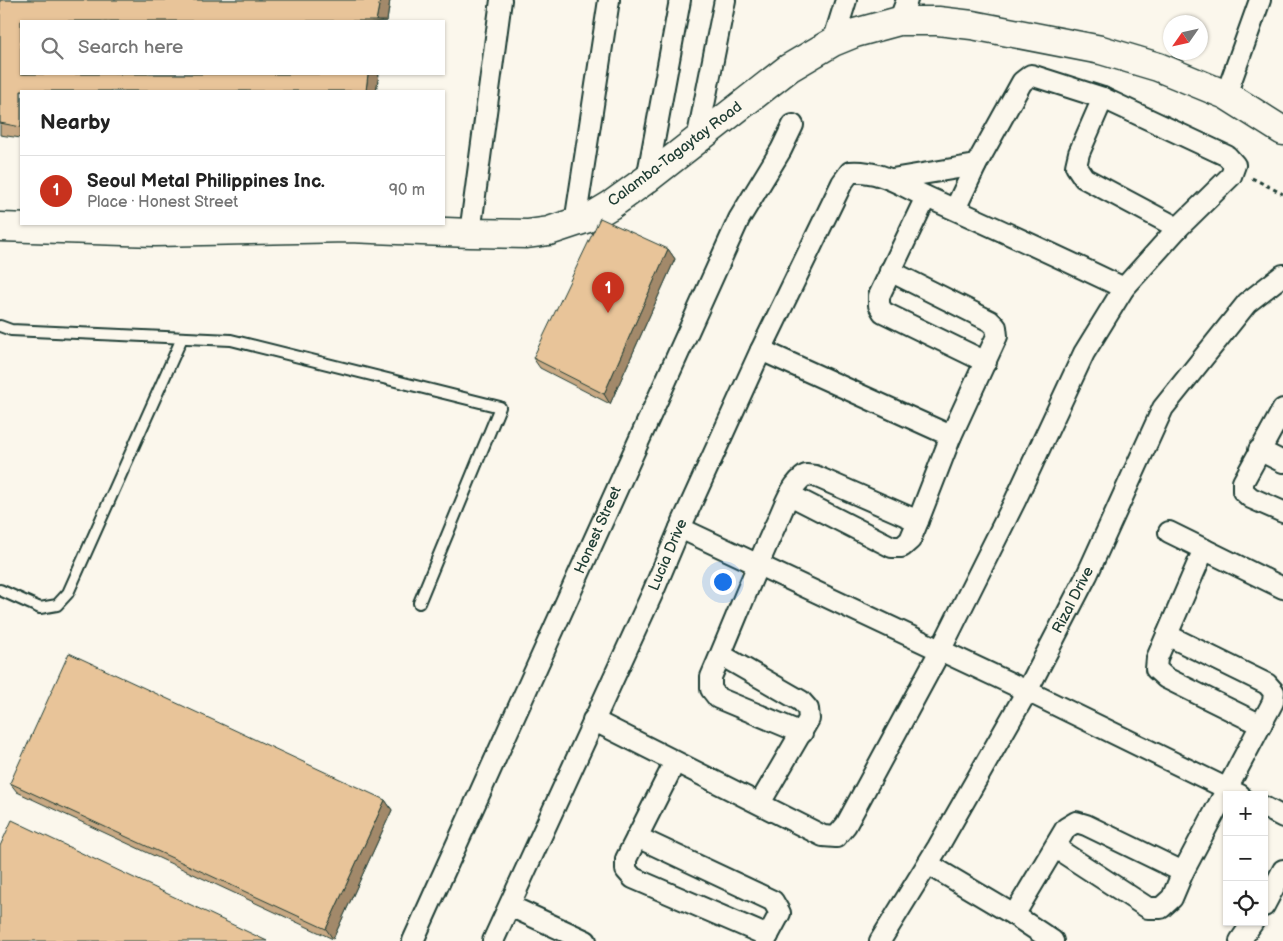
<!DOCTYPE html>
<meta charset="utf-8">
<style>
:root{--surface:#fff;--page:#f2f2f2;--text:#222;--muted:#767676;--line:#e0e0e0;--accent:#c8321e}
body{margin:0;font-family:"Balsamiq Sans",sans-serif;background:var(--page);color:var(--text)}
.controls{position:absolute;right:15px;bottom:15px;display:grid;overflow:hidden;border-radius:0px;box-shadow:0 1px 4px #0004}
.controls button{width:45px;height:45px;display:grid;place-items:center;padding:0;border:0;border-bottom:1px solid var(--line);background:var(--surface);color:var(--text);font:25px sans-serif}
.compass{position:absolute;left:1163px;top:15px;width:45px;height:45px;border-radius:50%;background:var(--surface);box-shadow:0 1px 4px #0004;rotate:236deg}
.you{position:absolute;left:722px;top:581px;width:18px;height:18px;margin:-12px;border:4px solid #fff;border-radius:50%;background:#1a73e8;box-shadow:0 0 0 8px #1a73e833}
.badge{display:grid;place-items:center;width:32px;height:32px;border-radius:50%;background:var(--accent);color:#fff;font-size:16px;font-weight:700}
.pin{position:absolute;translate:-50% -41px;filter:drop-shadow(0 1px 2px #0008)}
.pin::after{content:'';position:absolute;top:26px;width:18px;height:15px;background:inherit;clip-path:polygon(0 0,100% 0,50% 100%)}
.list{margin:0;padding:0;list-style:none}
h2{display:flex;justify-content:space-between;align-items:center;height:65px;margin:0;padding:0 20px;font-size:21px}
h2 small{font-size:16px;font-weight:400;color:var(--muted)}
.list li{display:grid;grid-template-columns:32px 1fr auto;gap:15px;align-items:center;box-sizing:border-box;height:70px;padding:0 20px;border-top:1px solid var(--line)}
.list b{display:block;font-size:19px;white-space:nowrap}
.list p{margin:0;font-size:16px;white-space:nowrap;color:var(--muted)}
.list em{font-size:16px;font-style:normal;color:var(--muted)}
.icon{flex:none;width:28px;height:28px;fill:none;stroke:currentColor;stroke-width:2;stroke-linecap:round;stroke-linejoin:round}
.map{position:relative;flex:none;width:1283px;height:941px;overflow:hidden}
.search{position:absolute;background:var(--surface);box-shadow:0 1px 4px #0004;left:20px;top:20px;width:425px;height:55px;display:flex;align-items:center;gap:12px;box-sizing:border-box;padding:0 18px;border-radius:0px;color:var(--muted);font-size:19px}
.panel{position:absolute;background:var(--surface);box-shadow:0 1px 4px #0004;left:20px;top:90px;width:425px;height:135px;border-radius:0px}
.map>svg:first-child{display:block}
</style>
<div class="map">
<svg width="1283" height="941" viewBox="0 0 1283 941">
<rect width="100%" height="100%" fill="#fbf7ec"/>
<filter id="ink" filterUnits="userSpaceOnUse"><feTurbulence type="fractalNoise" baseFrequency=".02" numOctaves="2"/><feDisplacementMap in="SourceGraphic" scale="10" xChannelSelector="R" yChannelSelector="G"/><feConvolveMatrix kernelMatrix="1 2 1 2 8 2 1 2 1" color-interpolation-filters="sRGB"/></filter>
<g filter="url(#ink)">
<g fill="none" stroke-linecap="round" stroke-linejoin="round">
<!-- service casing -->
<g stroke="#1f3d34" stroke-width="14">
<g id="service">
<path d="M 0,326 L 11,330 L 231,340 L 500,407 L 419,603"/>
<path d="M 0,590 L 40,608 L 57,605 L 68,593 L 182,338"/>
</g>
</g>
<!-- minor casing -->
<g stroke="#1f3d34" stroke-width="24">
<g id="minor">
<path d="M 899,21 L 907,0"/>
<path d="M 833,42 L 846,0"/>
<path d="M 1226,95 L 1260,0"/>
<path d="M 1103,98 L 1079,153 L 1076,166 L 1084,178 L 1178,228"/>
<path d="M 697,140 L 725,0"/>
<path d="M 647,179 L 680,0"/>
<path d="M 892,179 L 976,165"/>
<path d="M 926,197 L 879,296 L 879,305 L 883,312 L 986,362"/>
<path d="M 575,223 L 609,0"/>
<path d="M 470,233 L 501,0"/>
<path d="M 761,350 L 951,436"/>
<path d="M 1283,409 L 1243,482 L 1243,491 L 1251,498 L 1283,512"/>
<path d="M 1259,450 L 1283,462"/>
<path d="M 790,495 L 892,547 L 902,547 L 910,540 L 918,521 L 951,436 L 997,336 L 996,327 L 990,321 L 890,271"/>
<path d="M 680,528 L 1027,691 L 1240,795"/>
<path d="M 1169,532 L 1283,588"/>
<path d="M 1204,549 L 1157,658 L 1156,669 L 1166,678 L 1261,725"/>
<path d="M 721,655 L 801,701 L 808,709 L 809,719 L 760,803"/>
<path d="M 593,720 L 823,836 L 836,837 L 846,825 L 940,651 L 1015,501 L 1084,353 L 1124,288 L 1178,228 L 1231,176 L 1235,165 L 1227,156 L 1103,98 L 1031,75 L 1022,82 L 976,165 L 955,209"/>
<path d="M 802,733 L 718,698 L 711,689 L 711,677 C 733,626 753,574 776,524 C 784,508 790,485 806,475 L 815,476 L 918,521"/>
<path d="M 675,762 L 626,859 L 626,870 L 633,878 L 768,936"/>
<path d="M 1264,807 L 1283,817"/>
<path d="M 637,837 L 773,901 L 780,913 L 765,941"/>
<path d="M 1056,848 L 1148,908 L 1161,908 L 1172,898 L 1183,872 L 1273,702 L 1274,692 L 1267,684 L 1167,635"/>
<path d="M 928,864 L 1014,915 L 1053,941"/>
<path d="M 510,906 L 586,941"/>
<path d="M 1264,906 L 1283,870"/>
<path d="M 1014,915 L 1066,828 L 1076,822 L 1086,825 L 1183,872"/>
<path d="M 413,941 L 739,219 L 781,150 L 793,125"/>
<path d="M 493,941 L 653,592 L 680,528 L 761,350 L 842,183 L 850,172 C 882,170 901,186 929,198 C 994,227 1059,257 1124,288"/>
<path d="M 880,941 L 938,847 L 1027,691 L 1087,575 L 1163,408 L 1247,303 L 1283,275"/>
<path d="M 1240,941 L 1253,922"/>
</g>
</g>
<!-- secondary casing -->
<g stroke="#1f3d34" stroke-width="31">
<path id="secondary" d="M 0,227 L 155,232 L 349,228 L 470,233 L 527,234 L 549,231 L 591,217 L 611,205 L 647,179 L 789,68 L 833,42 L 855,33 L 899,21 L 938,21 L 972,25 L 1101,50 L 1158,67 L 1226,95 L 1283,131"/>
</g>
<!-- path -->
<path stroke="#1f3d34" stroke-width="3" stroke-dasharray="4 4" stroke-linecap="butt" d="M 1252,178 L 1283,194"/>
<!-- service -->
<use href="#service" stroke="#fbf7ec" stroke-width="10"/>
<!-- minor -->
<use href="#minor" stroke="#fbf7ec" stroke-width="20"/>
<!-- secondary -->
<use href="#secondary" stroke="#fbf7ec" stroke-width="28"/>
</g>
<!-- wall -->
<g fill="#c8a984" stroke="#1f3d34">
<path d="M 0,0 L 390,0 L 387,21 L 21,74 L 379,74 L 376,91 L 21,91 L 21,138 L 0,135 Z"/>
<path d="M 668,249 L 675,259 L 610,404 L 540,368 L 533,358 Z"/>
<path d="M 10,783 L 385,800 L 392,810 L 333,939 L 17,792 Z"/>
</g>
<!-- shaded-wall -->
<g fill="#a2896b" stroke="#1f3d34">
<path d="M 380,0 L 390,0 L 387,21 L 376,21 Z"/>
<path d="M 368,74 L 379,74 L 376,91 L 366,91 Z"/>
<path d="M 668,249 L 675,259 L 610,404 L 604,394 Z"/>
<path d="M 385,800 L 392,810 L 333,939 L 326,929 Z"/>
</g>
<!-- building -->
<g fill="#e8c499" stroke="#1f3d34">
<path d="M 0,0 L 380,0 L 376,21 L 21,21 L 21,74 L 368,74 L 366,91 L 21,91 L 21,127 L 0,123 Z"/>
<path d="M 600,218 L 668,249 L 604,394 L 533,358 Z"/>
<path d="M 69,653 L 385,800 L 326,929 L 10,783 Z"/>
<path d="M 12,820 L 267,941 L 0,941 L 0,846 Z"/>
</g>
</g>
<g text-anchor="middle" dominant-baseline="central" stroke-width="4" stroke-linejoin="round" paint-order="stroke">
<!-- street labels -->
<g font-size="15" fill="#1f3d34" stroke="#fbf7ec">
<text transform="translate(675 154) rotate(-37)">Calamba-Tagaytay Road</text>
<text transform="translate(598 530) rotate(-66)">Honest Street</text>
<text transform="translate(668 555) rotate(-67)">Lucia Drive</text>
<text transform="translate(1073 600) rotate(-63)">Rizal Drive</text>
</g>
</g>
</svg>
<div class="controls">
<button>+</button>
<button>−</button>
<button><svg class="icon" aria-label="locate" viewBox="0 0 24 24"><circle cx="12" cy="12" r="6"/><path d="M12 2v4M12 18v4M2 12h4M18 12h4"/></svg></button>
</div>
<svg class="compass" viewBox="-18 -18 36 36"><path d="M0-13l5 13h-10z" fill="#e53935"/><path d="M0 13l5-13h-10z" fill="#767676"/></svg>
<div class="you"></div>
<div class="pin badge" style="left:608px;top:313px">1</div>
<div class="search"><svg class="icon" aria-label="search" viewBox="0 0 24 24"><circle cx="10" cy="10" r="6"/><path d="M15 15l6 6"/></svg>Search here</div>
<section class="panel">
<h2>Nearby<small></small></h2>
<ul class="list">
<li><span class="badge">1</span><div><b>Seoul Metal Philippines Inc.</b><p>Place · Honest Street</p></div><em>90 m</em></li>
</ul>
</section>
</div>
